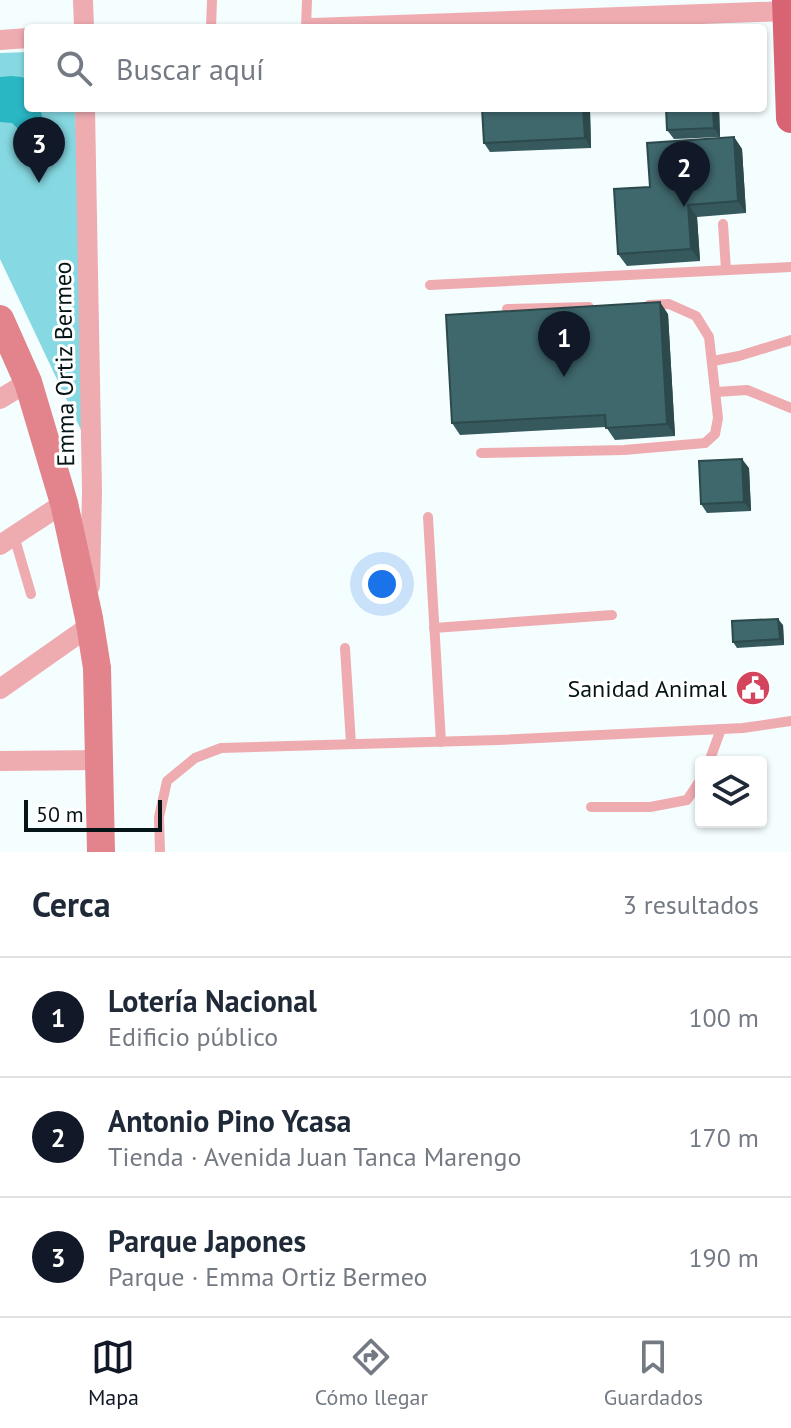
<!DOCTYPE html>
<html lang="es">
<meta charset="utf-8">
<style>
:root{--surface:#fff;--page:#f6f6f7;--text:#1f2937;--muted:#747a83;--line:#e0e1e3;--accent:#111827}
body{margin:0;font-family:"PT Sans",sans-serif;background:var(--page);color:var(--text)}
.controls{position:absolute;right:24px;bottom:24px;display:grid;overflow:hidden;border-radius:8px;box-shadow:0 2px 6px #0004}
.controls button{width:72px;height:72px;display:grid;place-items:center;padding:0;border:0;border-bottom:2px solid var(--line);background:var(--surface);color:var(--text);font:40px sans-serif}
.scale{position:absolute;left:24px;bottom:20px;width:138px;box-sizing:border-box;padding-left:8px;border:4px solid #051517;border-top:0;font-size:22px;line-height:28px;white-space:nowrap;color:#051517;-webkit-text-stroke:6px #fff;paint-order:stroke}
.you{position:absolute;left:382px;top:584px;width:28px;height:28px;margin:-20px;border:6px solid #fff;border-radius:50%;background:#1a73e8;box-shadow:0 0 0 12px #1a73e833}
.badge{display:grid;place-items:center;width:52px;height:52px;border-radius:50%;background:var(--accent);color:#fff;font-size:26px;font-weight:700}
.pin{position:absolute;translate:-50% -66px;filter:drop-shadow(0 2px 4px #0008)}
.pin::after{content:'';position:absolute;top:42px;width:28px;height:24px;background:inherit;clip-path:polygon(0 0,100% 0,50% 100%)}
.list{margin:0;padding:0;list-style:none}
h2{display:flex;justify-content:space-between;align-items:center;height:104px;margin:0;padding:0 32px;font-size:34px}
h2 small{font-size:26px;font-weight:400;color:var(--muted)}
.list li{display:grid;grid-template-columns:52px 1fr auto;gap:24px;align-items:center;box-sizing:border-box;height:120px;padding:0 32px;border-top:2px solid var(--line)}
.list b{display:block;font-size:30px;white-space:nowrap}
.list p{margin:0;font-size:26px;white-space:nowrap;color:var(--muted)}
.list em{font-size:26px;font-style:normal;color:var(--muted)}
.icon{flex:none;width:44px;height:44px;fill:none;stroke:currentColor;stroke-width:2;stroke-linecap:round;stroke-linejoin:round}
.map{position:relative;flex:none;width:791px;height:852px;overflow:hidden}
.search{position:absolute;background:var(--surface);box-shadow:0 2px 6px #0004;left:24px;right:24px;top:24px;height:88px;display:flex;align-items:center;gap:20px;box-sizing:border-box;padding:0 28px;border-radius:8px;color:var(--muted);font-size:30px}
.sheet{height:464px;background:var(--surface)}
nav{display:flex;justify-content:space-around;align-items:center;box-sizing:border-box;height:112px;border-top:2px solid var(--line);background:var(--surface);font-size:22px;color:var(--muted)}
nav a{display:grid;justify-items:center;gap:4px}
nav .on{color:var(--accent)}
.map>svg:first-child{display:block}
</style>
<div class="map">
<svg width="791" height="852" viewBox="0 0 791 852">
<rect width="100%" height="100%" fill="#f5feff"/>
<!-- green -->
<path fill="#86d9e2" d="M 28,52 L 28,108 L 75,108 L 90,449 L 0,259 L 0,53 Z"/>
<!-- water -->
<path fill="#2ab7c4" d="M 11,76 L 22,77 L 28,80 L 28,108 L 40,108 L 43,120 L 42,143 L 38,145 L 33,143 L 12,123 L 0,122 L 0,77 Z"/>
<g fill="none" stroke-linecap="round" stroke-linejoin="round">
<!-- lane -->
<g stroke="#eeacb1" stroke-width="10">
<path d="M 211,28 L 212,0"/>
<path d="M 306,28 L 307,0"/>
<path d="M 723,224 L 726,270"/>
<path d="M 430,285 L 791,267"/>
<path d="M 507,309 L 589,307"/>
<path d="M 713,361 L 739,356 L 791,340"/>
<path d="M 716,392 L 747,390 L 791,408"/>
<path d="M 481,453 L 624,450 L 705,443 L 715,434 L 718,418 L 709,337 L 696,316 L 669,304 L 649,305"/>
<path d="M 428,517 L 441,742"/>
<path d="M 14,536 L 31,594"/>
<path d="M 434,628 L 612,615"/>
<path d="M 345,648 L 351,744"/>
<path d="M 709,762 L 721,729"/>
<path d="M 591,807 L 650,807 L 687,800 L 701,779"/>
<path d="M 160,852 L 159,817 L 167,781 L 195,758 L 221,748 L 498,740 L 743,728 L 791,721"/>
</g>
<!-- street -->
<g stroke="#eeacb1" stroke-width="20">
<path d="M 83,0 L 84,28"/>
<path d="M 312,28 L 787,11"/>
<path d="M 0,40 L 28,38"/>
<path d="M 85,108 L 92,491 L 90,586"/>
<path d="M 0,399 L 28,382"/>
<path d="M 0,545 L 64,503"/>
<path d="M 0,689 L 91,625"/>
<path d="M 0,761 L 101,760"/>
</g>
<!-- secondary -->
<path stroke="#e3838c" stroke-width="28" d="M 0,319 L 28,382 L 64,503 L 89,618 L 97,668 L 101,852"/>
<!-- primary -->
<path stroke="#d86372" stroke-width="30" d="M 787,0 L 791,118"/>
</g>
<!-- wall -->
<g fill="#36595e">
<path d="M 584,108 L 588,108 L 590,110 L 591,148 L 490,152 L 484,143 Z"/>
<path d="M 666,108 L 719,108 L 720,137 L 674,139 L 667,130 Z"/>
<path d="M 734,137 L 742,149 L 746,213 L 697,217 L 700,261 L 627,266 L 618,254 L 650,187 Z"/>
<path d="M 668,314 L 675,436 L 615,440 L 606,427 L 460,435 L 452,423 Z"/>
<path d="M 749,468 L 751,511 L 707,513 L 701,504 Z"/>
<path d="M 783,625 L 784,645 L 737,648 L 733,642 Z"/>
</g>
<!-- shaded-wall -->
<g fill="#2c494c">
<path d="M 583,108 L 588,108 L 590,110 L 591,148 L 585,138 Z"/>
<path d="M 713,108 L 719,108 L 720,137 L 714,128 Z"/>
<path d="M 734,137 L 742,149 L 746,213 L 738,201 Z"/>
<path d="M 688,205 L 697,217 L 700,261 L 691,249 Z"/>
<path d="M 660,302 L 668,314 L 675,436 L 667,424 Z"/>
<path d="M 742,459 L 749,468 L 751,511 L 744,502 Z"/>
<path d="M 778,619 L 783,625 L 784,645 L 780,639 Z"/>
</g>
<!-- building -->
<g fill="#3f686d" stroke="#2c494c" stroke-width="2">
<path d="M 482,108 L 583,108 L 585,138 L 484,143 Z"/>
<path d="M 666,108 L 713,108 L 714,128 L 667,130 Z"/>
<path d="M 734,137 L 738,201 L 688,205 L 691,249 L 618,254 L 614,189 L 650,187 L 647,143 Z"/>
<path d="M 660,302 L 667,424 L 606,428 L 605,415 L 452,423 L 446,315 Z"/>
<path d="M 742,459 L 744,502 L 701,504 L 699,461 Z"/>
<path d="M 778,619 L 780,639 L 733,642 L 732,621 Z"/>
</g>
<!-- icons -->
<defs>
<g id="civic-disc" transform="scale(1.8)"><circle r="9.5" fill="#d4445d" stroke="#fff"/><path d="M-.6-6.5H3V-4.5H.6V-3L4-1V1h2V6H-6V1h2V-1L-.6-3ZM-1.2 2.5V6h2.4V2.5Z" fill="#fff"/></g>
</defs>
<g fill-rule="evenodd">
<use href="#civic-disc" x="753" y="688"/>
</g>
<g text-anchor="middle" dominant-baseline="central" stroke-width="6" stroke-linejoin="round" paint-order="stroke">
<!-- street labels -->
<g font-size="24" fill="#051517" stroke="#fff">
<text transform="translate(64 364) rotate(-91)">Emma Ortiz Bermeo</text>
</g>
<!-- poi labels -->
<g font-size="24" fill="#051517" stroke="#fff" text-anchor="end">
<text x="727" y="688">Sanidad Animal</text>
</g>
</g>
</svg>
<div class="controls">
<button><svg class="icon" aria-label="layers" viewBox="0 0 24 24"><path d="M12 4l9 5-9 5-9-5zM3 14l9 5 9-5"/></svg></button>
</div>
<div class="scale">50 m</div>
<div class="you"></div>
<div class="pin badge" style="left:564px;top:377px">1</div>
<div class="pin badge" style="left:684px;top:207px">2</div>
<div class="pin badge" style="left:39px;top:183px">3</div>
<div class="search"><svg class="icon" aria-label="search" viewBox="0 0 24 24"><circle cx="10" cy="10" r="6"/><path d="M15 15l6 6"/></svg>Buscar aquí</div>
</div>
<section class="sheet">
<h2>Cerca<small>3 resultados</small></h2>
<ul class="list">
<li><span class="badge">1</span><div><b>Lotería Nacional</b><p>Edificio público</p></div><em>100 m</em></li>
<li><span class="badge">2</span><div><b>Antonio Pino Ycasa</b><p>Tienda · Avenida Juan Tanca Marengo</p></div><em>170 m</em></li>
<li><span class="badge">3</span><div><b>Parque Japones</b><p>Parque · Emma Ortiz Bermeo</p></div><em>190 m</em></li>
</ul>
</section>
<nav>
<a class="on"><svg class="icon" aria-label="map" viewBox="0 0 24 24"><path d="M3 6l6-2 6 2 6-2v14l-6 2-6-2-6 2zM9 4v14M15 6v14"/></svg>Mapa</a>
<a><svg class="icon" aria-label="directions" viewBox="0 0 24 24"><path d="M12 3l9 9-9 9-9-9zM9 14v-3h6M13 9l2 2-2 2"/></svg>Cómo llegar</a>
<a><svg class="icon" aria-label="saved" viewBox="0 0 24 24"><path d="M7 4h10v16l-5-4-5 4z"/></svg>Guardados</a>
</nav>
